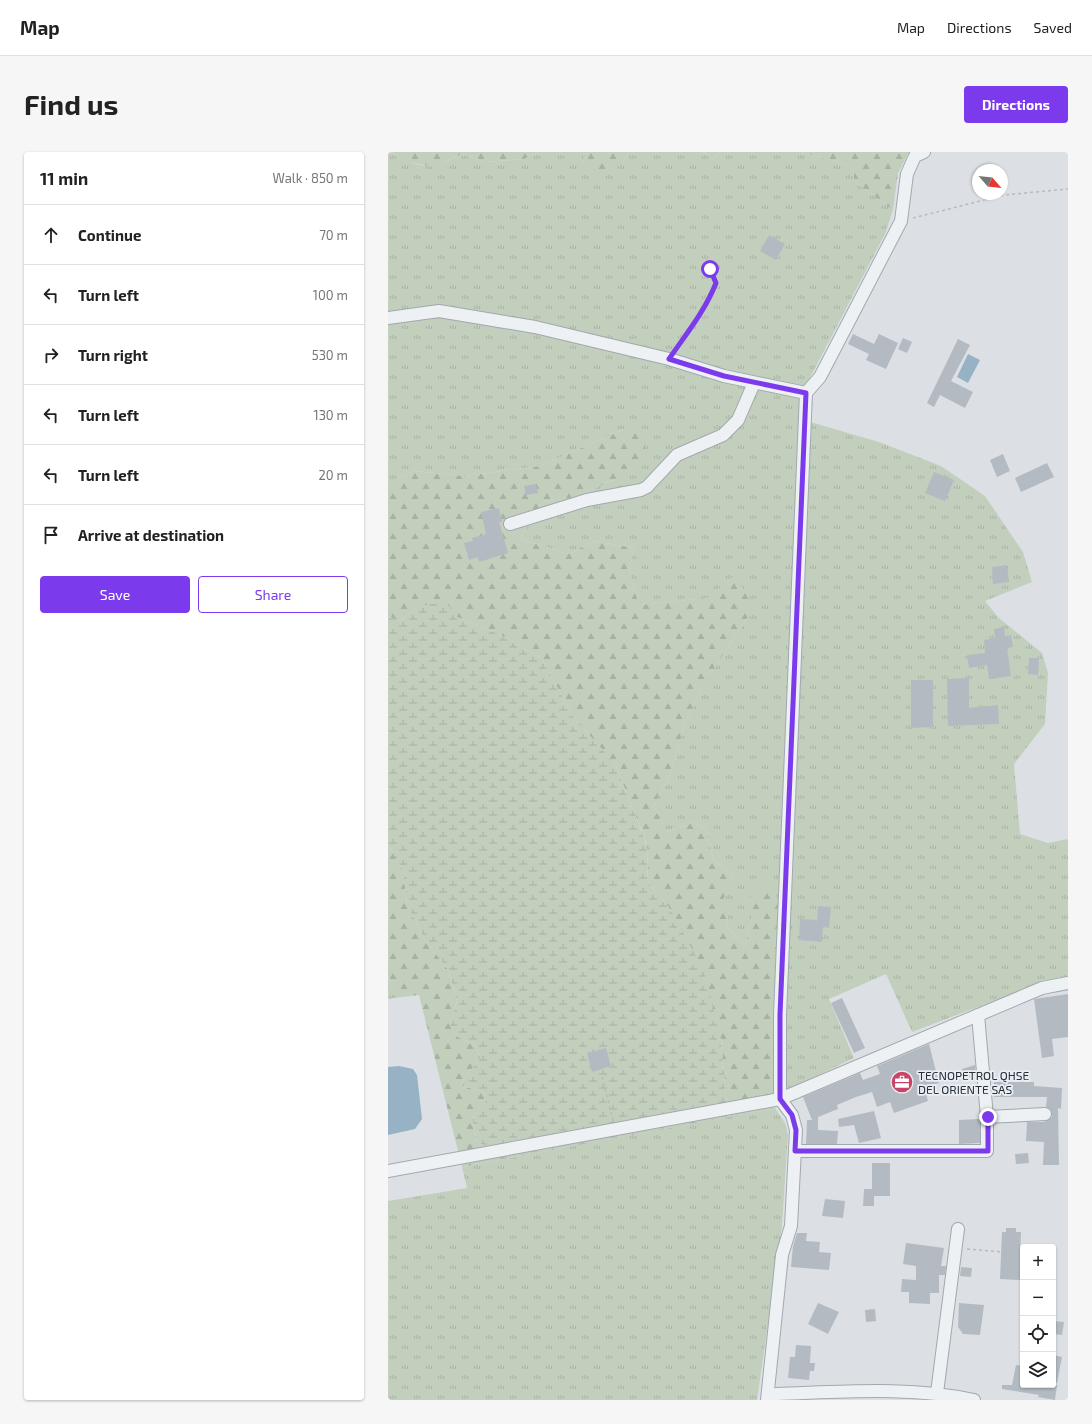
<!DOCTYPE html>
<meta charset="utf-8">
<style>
:root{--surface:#fff;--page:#f6f6f6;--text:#222;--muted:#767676;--line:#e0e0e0;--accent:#7c3aed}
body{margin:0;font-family:"Exo 2",sans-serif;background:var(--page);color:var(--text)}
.controls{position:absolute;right:12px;bottom:12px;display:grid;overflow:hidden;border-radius:4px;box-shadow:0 1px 3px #0004}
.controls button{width:36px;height:36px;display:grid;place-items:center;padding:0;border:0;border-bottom:1px solid var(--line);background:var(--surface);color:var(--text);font:20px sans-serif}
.compass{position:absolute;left:584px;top:12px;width:36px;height:36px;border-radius:50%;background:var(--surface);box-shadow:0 1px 3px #0004;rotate:118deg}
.stop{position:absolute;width:12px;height:12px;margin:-9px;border:3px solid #7c3aed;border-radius:50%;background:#fff}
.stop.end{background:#7c3aed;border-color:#fff;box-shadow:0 1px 4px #0008}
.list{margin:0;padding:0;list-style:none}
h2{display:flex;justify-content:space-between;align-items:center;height:52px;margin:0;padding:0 16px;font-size:17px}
h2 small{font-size:13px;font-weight:400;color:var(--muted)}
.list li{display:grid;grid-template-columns:26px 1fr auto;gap:12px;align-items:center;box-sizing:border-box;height:60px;padding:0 16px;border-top:1px solid var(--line)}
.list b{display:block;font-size:15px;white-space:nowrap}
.list em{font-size:13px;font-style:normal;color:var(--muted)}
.actions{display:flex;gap:8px;padding:12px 16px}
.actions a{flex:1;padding:9px 0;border:1px solid var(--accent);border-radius:4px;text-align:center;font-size:14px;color:var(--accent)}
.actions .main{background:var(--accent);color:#fff}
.icon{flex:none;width:22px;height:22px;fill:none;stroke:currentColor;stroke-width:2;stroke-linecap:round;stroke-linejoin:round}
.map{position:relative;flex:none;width:680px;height:1248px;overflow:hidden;border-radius:4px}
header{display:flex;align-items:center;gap:24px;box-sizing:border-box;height:56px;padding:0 20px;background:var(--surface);border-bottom:1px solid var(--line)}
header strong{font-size:19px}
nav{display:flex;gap:22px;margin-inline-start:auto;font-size:14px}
.intro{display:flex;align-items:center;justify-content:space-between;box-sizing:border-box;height:96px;padding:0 24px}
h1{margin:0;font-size:28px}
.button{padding:10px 18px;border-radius:4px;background:var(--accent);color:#fff;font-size:14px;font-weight:700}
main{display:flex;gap:24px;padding:0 24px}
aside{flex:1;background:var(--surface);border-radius:4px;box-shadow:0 1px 3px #0004}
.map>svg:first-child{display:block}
</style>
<header>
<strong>Map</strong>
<nav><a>Map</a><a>Directions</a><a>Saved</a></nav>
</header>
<div class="intro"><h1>Find us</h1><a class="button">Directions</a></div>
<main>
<aside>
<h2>11 min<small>Walk · 850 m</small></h2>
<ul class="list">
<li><svg class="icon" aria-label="ahead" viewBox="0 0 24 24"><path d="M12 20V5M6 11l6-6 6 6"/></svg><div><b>Continue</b></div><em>70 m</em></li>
<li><svg class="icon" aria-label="left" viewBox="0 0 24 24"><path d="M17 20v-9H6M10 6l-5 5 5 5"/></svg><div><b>Turn left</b></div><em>100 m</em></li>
<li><svg class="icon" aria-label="right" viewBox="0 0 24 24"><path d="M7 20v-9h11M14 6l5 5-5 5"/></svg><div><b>Turn right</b></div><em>530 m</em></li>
<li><svg class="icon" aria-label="left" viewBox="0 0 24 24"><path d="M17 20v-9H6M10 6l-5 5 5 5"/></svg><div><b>Turn left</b></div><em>130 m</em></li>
<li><svg class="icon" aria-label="left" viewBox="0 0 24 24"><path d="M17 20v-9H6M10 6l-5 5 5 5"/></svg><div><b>Turn left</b></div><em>20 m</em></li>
<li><svg class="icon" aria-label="arrive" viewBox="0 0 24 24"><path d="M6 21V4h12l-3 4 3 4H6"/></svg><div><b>Arrive at destination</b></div></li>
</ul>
<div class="actions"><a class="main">Save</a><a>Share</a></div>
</aside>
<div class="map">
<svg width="680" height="1248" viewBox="0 0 680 1248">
<defs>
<pattern id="grass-tufts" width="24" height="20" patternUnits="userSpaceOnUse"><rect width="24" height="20" fill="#c3cfbd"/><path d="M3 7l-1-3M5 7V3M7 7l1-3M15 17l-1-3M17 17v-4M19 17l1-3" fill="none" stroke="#a7b2a3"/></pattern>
<pattern id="forest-firs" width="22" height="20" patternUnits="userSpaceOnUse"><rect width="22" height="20" fill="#c3cfbd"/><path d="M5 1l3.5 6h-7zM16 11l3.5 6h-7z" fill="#a7b2a3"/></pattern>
<pattern id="wetland-marsh" width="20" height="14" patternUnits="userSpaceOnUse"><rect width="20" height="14" fill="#c3cfbd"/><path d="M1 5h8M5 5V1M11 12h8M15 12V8" fill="none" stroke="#a7b2a3"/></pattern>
</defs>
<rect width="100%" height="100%" fill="#dce0e5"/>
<!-- grass -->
<g fill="url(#grass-tufts)">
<path d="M 0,0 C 8,0 13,7 20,9 C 43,19 53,12 74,2 L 98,10 L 136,7 L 151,0 L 198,0 L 194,14 L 235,11 L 240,0 L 314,0 L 325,7 L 332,0 L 413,0 L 465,14 L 466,29 L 505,58 L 497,82 L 412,245 L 412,267 L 491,290 L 553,314 L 597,344 L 635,400 L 644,430 L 597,449 L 611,466 L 654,501 L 660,521 L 657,572 L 626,612 L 632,682 L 660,691 L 680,687 L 680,826 L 653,831 L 524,880 L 498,822 L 441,847 L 466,906 L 387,944 L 364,766 L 357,794 L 338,774 L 341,758 L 332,752 L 346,723 L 326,709 L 317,677 L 305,671 L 279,680 L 266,653 L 281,626 L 297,571 L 318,528 L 360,465 L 345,425 L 320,446 L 251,453 L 241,420 L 246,396 L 206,389 L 181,402 L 132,387 L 154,350 L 188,345 L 229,326 L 237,277 L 152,314 L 76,324 L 26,319 L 0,330 Z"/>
<path d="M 0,825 L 7,846 L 0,847 Z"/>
<path d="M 387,956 L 397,971 L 400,982 L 394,1074 L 369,1248 L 0,1248 L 0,1049 L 79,1036 L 74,1015 Z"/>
</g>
<!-- forest -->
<g fill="url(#forest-firs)">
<path d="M 4,0 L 151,0 L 136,7 L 98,10 L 74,2 L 46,15 L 20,10 Z"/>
<path d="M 198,0 L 240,0 L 235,11 L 217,20 L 194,14 Z"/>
<path d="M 314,0 L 332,0 L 325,7 Z"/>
<path d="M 413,0 L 521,0 L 510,21 L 505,58 L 466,29 L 465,14 Z"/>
<path d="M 237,277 L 258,280 L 256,304 L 229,326 L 188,345 L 154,350 L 132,387 L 181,402 L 206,389 L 246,396 L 241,420 L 251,453 L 319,446 L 345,425 L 361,443 L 360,465 L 318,528 L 297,571 L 281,626 L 266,653 L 279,680 L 305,671 L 317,677 L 326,709 L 346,723 L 333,752 L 341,758 L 338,774 L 357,794 L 364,766 L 357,750 L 378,730 L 391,748 L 387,864 L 387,956 L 340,965 L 333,888 L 280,754 L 260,730 L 259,692 L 227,612 L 186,566 L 154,507 L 115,484 L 69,465 L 31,454 L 12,469 L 0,464 L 0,330 L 26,319 L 76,324 L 152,314 Z"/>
<path d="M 0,693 L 15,718 L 19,753 L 36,786 L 61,819 L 69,849 L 62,873 L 70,885 L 88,894 L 92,905 L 72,933 L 95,940 L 97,951 L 84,966 L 89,989 L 117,1007 L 74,1015 L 31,843 L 7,846 L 0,825 Z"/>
</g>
<!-- wetland -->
<path fill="url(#wetland-marsh)" d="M 58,450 L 69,465 L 115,484 L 154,507 L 186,566 L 227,612 L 259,693 L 260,730 L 280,754 L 316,818 L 333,888 L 340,965 L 117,1007 L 89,989 L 84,966 L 97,951 L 95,940 L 72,933 L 92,905 L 88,894 L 70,885 L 62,873 L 69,849 L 61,819 L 36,786 L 19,753 L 15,718 L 0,693 L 0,464 L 12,469 L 31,454 Z"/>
<!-- water -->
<g fill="#97b2c5">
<path d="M 580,202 L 592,208 L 580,231 L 569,225 Z"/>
<path d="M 11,914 L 25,917 L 29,923 L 34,967 L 27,977 L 0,983 L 0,915 Z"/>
</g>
<!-- building -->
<g fill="#b3bac2">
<path d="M 381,83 L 397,92 L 388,108 L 372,99 Z"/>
<path d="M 465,182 L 486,192 L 491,182 L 510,191 L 498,217 L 478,208 L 481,202 L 460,192 Z"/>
<path d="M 515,186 L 524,190 L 519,201 L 510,197 Z"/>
<path d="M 570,187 L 582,193 L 563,229 L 585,240 L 577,256 L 552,243 L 546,255 L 539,251 Z"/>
<path d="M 615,302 L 622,319 L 609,325 L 602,308 Z"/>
<path d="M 659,311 L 666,325 L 633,340 L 627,326 Z"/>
<path d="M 546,320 L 566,328 L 557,349 L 537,341 Z"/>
<path d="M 148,332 L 150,341 L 138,343 L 136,334 Z"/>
<path d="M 111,356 L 114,370 L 111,370 L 120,401 L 91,410 L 90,405 L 81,408 L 76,391 L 85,389 L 84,386 L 98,382 L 93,360 Z"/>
<path d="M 619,413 L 621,430 L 605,432 L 604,415 Z"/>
<path d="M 616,475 L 617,484 L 623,483 L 625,495 L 619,496 L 623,524 L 601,527 L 599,513 L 581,516 L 579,503 L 597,501 L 596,488 L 607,486 L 606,477 Z"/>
<path d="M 641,506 L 651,506 L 650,523 L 640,522 Z"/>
<path d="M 581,526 L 581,556 L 610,553 L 611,572 L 560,574 L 559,527 Z"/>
<path d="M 523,528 L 545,528 L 545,575 L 523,576 Z"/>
<path d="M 430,754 L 443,755 L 441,776 L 435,775 L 434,790 L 411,788 L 412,767 L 429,768 Z"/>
<path d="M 680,842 L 680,885 L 664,887 L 666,904 L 654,906 L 646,847 Z"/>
<path d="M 454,846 L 477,896 L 466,901 L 443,851 Z"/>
<path d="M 541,892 L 551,931 L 536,935 L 540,949 L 506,961 L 502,950 L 489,955 L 484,940 L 468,945 L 449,953 L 450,957 L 430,965 L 430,978 L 450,979 L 449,992 L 418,992 L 419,968 L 424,968 L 415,945 L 472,921 L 475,928 L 492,922 L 489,914 Z"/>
<path d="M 218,896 L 223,914 L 204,920 L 199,901 Z"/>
<path d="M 587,913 L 588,923 L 577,926 L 574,917 Z"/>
<path d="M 606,930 L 646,930 L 646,934 L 674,936 L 673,957 L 670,956 L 671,1013 L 655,1013 L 656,990 L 638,989 L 639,970 L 656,970 L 664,965 L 663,958 L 658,955 L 659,945 L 606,945 Z"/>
<path d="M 486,959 L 493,986 L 471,991 L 466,973 L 451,975 L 450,967 Z"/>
<path d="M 592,967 L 592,991 L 571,992 L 571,968 Z"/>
<path d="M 640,1001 L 641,1011 L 628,1012 L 627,1002 Z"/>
<path d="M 484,1011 L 502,1011 L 502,1044 L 486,1044 L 486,1054 L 475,1054 L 476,1037 L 484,1037 Z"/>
<path d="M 437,1047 L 457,1049 L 455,1066 L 434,1064 Z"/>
<path d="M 618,1076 L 628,1076 L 628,1080 L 633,1080 L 632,1106 L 634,1106 L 632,1128 L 612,1127 L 614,1080 L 618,1080 Z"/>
<path d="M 409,1081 L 419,1081 L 418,1089 L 432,1090 L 431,1100 L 443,1101 L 441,1118 L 403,1115 L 405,1094 Z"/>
<path d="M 518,1091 L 556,1096 L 553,1114 L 558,1114 L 557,1123 L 551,1123 L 551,1141 L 542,1141 L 542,1152 L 521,1151 L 521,1140 L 513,1140 L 514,1127 L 528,1128 L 528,1114 L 515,1112 Z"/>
<path d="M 573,1115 L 584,1116 L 583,1125 L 572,1124 Z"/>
<path d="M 430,1151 L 451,1160 L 440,1182 L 420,1172 Z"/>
<path d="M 571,1151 L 596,1153 L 592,1183 L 575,1182 L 570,1175 Z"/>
<path d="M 487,1157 L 488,1169 L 478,1170 L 477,1158 Z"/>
<path d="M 665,1169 L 676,1170 L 674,1183 L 665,1182 Z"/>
<path d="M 408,1193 L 423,1194 L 422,1211 L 427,1211 L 426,1219 L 422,1219 L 421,1228 L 400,1226 L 402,1205 L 407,1205 Z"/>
<path d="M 665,1203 L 674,1205 L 669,1231 L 665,1230 Z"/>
<path d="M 628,1213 L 635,1214 L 635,1233 L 669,1233 L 667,1248 L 650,1245 L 651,1243 L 614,1237 L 614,1233 L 624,1233 Z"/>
</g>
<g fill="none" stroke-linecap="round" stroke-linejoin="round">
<!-- minor casing -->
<g stroke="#a2a8af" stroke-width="14">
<g id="minor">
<path d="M 0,166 L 51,159 L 147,175 L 281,207 L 336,224 L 418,241 L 432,225 L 513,69 L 519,22 L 527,4 L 536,0"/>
<path d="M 122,372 L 199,348 L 253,338 L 259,335 L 289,303 L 335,283 L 350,268 L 366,231"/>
<path d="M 599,965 L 657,962"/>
<path d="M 407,999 L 599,999 L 599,965 L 590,863"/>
<path d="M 0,1019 L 392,947 L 654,836 L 680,831"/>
<path d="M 549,1241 L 570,1077"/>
<path d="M 379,1248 L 394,1103 L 403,1074 L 408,978 L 404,963 L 392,947 L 392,863 L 418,241"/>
<path d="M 382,1248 L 388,1242 C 454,1240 522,1234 586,1248"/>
</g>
</g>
<!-- path -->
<g stroke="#b6bbc0" stroke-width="1.5" stroke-dasharray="3 3" stroke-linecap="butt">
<path d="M 525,66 L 616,43 L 680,37"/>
<path d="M 288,197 C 303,176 318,155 327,131 L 322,117"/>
<path d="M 214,925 L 225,967"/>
<path d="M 579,1097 L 615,1100"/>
</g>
<!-- minor -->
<use href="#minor" stroke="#eef1f4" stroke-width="12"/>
</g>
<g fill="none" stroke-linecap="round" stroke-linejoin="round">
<!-- route -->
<path stroke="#7c3aed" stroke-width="5" d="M 322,117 L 328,131 C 317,159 298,182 281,207 L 336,224 L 418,241 L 392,863 L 392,947 L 404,963 L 408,978 L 407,999 L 600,999 L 600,965"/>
</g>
<!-- icons -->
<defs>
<g id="office-disc" transform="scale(1.15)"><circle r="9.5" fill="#c84365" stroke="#ebeff3"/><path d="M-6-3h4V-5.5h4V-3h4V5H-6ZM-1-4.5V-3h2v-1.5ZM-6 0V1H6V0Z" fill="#fff"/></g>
</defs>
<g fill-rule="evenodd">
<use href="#office-disc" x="514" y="930"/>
</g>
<g text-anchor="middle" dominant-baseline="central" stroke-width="3.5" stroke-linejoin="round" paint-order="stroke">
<!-- poi labels -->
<g font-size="12" fill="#26303b" stroke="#ebeff3" text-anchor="start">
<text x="530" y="923">TECNOPETROL QHSE<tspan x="530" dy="14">DEL ORIENTE SAS</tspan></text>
</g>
</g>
</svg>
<div class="controls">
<button>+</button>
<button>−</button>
<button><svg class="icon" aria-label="locate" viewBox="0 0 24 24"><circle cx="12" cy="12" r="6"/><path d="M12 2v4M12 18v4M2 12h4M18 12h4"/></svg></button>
<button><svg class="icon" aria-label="layers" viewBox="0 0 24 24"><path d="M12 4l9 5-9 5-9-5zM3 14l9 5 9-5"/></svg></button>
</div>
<svg class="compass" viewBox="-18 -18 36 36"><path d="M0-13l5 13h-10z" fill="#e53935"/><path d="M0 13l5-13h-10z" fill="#767676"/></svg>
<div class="stop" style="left:322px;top:117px"></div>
<div class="stop end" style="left:600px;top:965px"></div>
</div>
</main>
